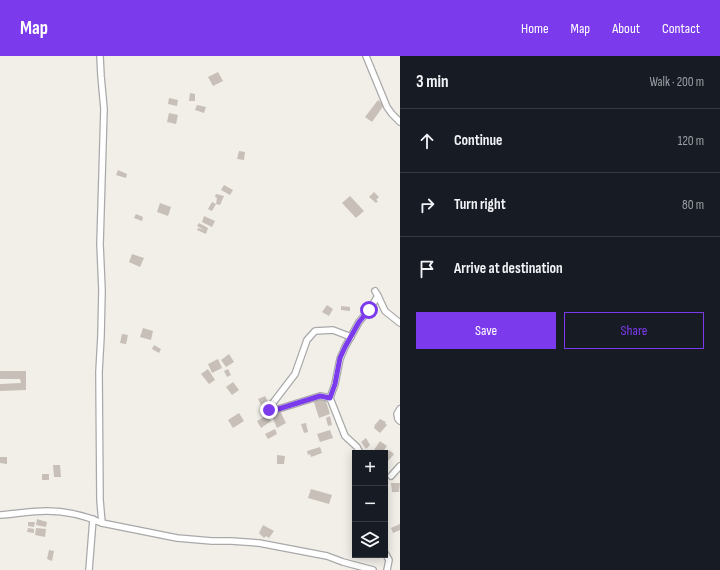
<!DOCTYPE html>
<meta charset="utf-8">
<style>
:root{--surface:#171b24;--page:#242831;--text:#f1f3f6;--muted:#9ea1a6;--line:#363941;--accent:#7c3aed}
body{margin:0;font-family:"Sofia Sans Condensed",sans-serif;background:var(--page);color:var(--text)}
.controls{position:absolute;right:12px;bottom:12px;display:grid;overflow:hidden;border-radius:0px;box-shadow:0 2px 10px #0003}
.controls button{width:36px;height:36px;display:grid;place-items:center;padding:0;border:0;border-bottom:1px solid var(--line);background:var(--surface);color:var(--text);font:20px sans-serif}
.stop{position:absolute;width:12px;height:12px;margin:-9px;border:3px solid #7c3aed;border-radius:50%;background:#fff}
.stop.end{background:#7c3aed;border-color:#fff;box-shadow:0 1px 4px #0008}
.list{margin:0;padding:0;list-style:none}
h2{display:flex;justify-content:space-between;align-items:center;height:52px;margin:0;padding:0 16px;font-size:17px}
h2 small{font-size:13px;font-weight:400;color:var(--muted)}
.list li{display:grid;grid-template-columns:26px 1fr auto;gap:12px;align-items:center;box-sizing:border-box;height:64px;padding:0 16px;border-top:1px solid var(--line)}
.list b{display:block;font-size:15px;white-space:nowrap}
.list em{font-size:13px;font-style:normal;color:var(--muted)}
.actions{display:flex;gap:8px;padding:12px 16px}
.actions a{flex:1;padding:9px 0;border:1px solid var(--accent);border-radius:0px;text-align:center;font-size:14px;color:var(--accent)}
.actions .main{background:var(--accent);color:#fff}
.icon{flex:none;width:22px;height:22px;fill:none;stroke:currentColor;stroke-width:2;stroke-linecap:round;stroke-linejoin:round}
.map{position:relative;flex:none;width:400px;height:514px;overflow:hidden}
header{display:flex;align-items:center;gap:24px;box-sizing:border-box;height:56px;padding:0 20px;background:var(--accent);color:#fff}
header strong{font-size:19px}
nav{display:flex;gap:22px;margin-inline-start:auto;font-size:14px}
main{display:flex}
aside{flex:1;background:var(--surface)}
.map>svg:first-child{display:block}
</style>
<header>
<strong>Map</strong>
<nav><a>Home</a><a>Map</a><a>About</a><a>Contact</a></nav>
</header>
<main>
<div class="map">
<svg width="400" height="514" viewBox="0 0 400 514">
<rect width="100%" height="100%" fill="#f2efe9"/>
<!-- building -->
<g fill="#c7bfb8">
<path d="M 218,16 L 223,25 L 213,30 L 208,21 Z"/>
<path d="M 190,37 L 195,38 L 195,45 L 189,45 Z"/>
<path d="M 169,42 L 178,44 L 177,50 L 168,48 Z"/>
<path d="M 378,44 L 384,49 L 372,66 L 365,61 Z"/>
<path d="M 197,49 L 206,51 L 204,57 L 195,54 Z"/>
<path d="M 169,57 L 178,59 L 176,68 L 167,66 Z"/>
<path d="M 239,95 L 245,96 L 244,104 L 237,103 Z"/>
<path d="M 118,114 L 127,118 L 126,122 L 116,119 Z"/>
<path d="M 224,129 L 233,134 L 230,139 L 221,134 Z"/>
<path d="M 374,136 L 379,141 L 376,144 L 378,145 L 376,147 L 369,141 Z"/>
<path d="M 216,138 L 224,140 L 220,149 L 216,148 L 217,142 L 215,141 Z"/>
<path d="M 350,140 L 364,155 L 356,162 L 342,147 Z"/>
<path d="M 212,146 L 216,148 L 212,155 L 208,153 Z"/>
<path d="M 160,147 L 171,151 L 168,160 L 157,156 Z"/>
<path d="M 136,158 L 143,161 L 142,165 L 134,162 Z"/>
<path d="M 204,160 L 215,165 L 212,171 L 202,166 Z"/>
<path d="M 199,167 L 208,172 L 206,178 L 197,174 L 198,172 L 204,174 L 197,170 Z"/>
<path d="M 132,198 L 144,202 L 140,211 L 129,206 Z"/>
<path d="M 327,249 L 333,253 L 329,260 L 322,256 Z"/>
<path d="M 341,250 L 350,251 L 350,255 L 341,254 Z"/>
<path d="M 143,272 L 153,275 L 151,284 L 140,281 Z"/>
<path d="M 122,278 L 128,279 L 126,288 L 120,287 Z"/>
<path d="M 154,289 L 161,293 L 159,297 L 152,293 Z"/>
<path d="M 229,298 L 234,306 L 226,311 L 221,304 Z"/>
<path d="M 218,303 L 222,312 L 212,317 L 208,308 Z"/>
<path d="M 208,313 L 215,324 L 209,328 L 201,318 Z"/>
<path d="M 228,313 L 231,319 L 227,321 L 224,315 Z"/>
<path d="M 0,315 L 26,315 L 26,334 L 0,335 L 0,328 L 21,327 L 20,323 L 0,323 Z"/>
<path d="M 233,326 L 239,334 L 232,339 L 226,331 Z"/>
<path d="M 265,340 L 269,348 L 262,351 L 258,343 Z"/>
<path d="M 318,342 L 319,344 L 325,342 L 330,358 L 319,362 L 313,343 Z"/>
<path d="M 279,353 L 286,367 L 277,372 L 272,360 L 274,358 L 273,356 Z"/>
<path d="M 239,357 L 244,365 L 233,372 L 228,364 Z"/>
<path d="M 267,359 L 271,365 L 261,372 L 257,365 Z"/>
<path d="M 330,360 L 332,369 L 328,370 L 326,362 Z"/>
<path d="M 380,363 L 386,366 L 385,367 L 387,369 L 380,377 L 374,372 L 375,370 L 374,370 Z"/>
<path d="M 306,367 L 308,376 L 304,377 L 301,368 Z"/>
<path d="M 275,373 L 277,378 L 268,383 L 265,378 Z"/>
<path d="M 330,374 L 333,382 L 320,386 L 317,378 Z"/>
<path d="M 366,382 L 370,389 L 366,393 L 361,386 Z"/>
<path d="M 380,385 L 387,390 L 382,397 L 372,397 Z"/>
<path d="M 320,391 L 322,397 L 311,401 L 310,398 L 308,399 L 307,395 Z"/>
<path d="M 389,394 L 394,398 L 388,405 L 385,402 L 385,398 Z"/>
<path d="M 277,399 L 285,400 L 284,408 L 277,408 Z"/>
<path d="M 0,401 L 7,401 L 7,408 L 0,407 Z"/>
<path d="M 53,409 L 60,409 L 61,421 L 54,421 Z"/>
<rect x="42" y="418" width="7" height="6"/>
<path d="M 391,427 L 400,427 L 399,436 L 392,436 Z"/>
<path d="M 311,433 L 332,439 L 329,448 L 308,442 Z"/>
<path d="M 37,463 L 47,466 L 46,471 L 36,469 Z"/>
<path d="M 28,466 L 35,466 L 34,471 L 28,470 Z"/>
<path d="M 400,468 L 400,474 L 393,477 L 391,472 Z"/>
<path d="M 263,469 L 274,475 L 269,482 L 266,480 L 264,482 L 259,477 Z"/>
<path d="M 28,472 L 34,473 L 34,477 L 27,476 Z"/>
<path d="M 36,472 L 46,473 L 45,481 L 35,479 Z"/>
<path d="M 49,494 L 54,495 L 52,505 L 47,503 Z"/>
</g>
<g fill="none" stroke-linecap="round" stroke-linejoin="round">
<!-- minor casing -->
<g stroke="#a9a9a9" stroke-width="8">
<g id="minor">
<path d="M 100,0 L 101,20 L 104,53 L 100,188 L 102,234 L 101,280 L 99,316 L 100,444 L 102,467"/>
<path d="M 366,0 L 387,51 L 392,58 L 400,66"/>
<path d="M 378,240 L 385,255 L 400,267"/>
<path d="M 330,342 L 320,340 L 272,355 L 269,352 L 295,318 L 307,284 L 315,275 L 333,274 L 351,281"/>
<path d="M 400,353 L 397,358 L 398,363 L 400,365"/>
<path d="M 360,397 L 357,391 L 345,380 L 330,342 L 335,328 L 340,303 L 345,291 L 359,266 L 369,254 L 378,240 L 375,235"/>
<path d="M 391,420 L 400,410"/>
<path d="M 0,459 C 15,458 31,455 47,455 C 65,455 86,460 102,467 L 177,482 L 212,485 L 231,485 L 259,487 L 327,500 L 343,506 L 373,514"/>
<path d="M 385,497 L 389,504 L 387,514"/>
<path d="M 89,514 L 93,463"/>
</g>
</g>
<!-- minor -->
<use href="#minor" stroke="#fff" stroke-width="5.5"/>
</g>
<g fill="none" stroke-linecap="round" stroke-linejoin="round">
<!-- route -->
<path stroke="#7c3aed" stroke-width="5" d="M 269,354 L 272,355 L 320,340 L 330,342 L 335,328 L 340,302 L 345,291 L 359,266 L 369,254"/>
</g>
</svg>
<div class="controls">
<button>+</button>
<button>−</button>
<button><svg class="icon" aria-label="layers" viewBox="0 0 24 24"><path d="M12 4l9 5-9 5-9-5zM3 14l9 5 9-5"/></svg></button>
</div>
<div class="stop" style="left:369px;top:254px"></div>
<div class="stop end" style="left:269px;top:354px"></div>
</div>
<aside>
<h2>3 min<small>Walk · 200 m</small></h2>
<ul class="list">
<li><svg class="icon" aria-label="ahead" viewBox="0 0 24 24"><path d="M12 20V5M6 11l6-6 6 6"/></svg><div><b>Continue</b></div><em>120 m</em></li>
<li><svg class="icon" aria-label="right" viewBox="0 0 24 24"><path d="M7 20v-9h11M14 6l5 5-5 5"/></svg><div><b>Turn right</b></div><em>80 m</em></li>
<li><svg class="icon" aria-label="arrive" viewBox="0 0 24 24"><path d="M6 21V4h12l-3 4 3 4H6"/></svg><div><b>Arrive at destination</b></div></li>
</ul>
<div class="actions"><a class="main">Save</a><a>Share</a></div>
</aside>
</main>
